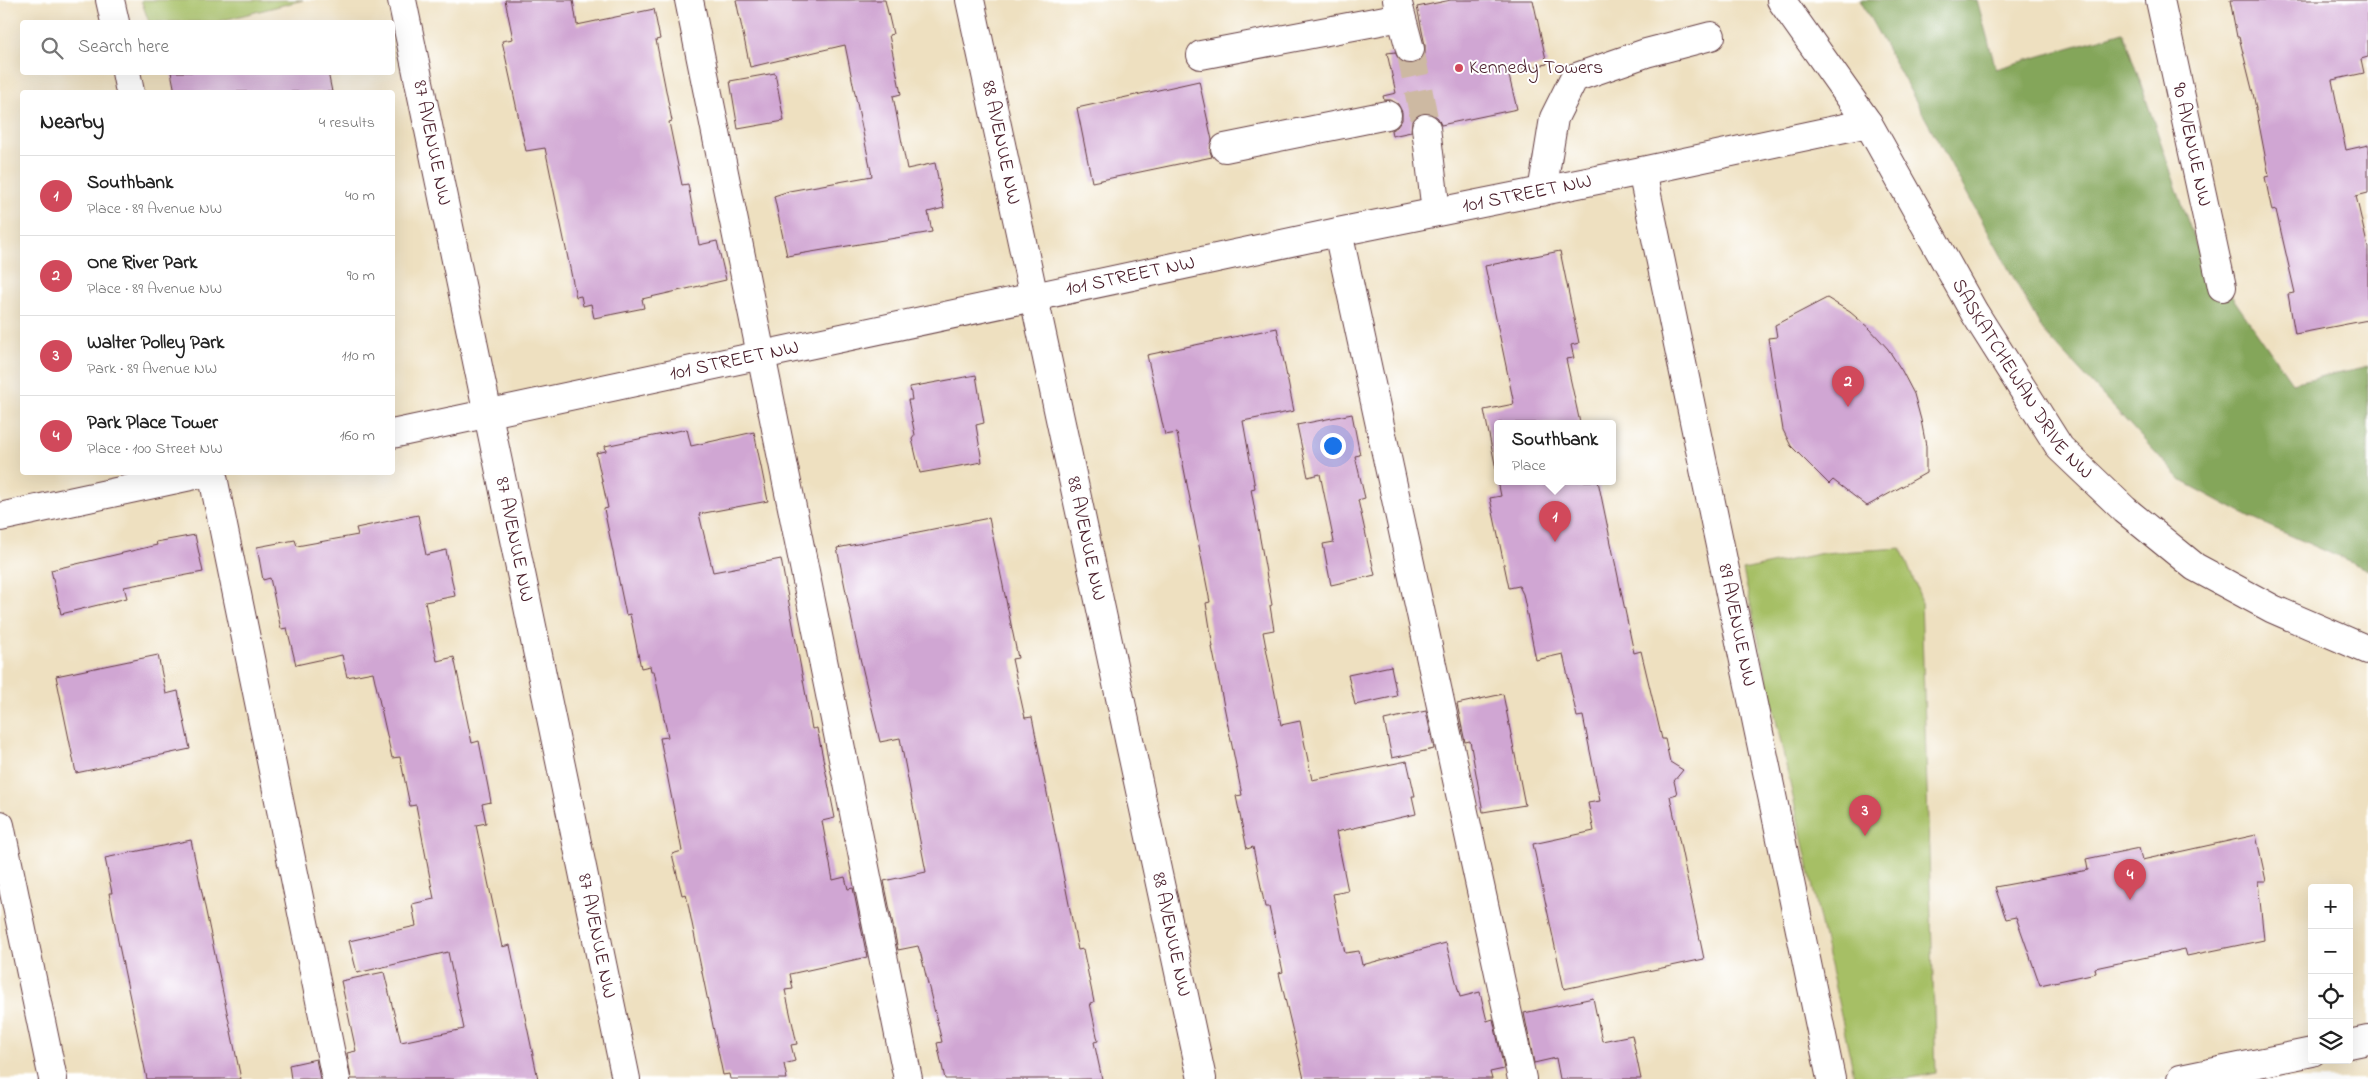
<!DOCTYPE html>
<meta charset="utf-8">
<style>
:root{--surface:#fff;--page:#f6f6f6;--text:#222;--muted:#767676;--line:#e0e0e0;--accent:#d1495b}
body{margin:0;font-family:"Indie Flower",sans-serif;background:var(--page);color:var(--text)}
.controls{position:absolute;right:15px;bottom:15px;display:grid;overflow:hidden;border-radius:5px;box-shadow:0 5px 20px #0002}
.controls button{width:45px;height:45px;display:grid;place-items:center;padding:0;border:0;border-bottom:1px solid var(--line);background:var(--surface);color:var(--text);font:25px sans-serif}
.you{position:absolute;left:1332px;top:445px;width:18px;height:18px;margin:-12px;border:4px solid #fff;border-radius:50%;background:#1a73e8;box-shadow:0 0 0 8px #1a73e833}
.badge{display:grid;place-items:center;width:32px;height:32px;border-radius:50%;background:var(--accent);color:#fff;font-size:16px;font-weight:700}
.pin{position:absolute;translate:-50% -41px;filter:drop-shadow(0 1px 2px #0008)}
.pin::after{content:'';position:absolute;top:26px;width:18px;height:15px;background:inherit;clip-path:polygon(0 0,100% 0,50% 100%)}
.popup{position:absolute;left:1494px;top:420px;width:122px;height:65px;box-sizing:border-box;display:grid;place-content:center;border-radius:5px;background:var(--surface);filter:drop-shadow(0 1px 4px #0005);font-size:16px;white-space:nowrap;color:var(--muted)}
.popup b{font-size:19px;color:var(--text)}
.popup::after{content:'';position:absolute;left:50%;top:100%;margin-left:-10px;border:10px solid transparent;border-top-color:var(--surface)}
.list{margin:0;padding:0;list-style:none}
h2{display:flex;justify-content:space-between;align-items:center;height:65px;margin:0;padding:0 20px;font-size:21px}
h2 small{font-size:16px;font-weight:400;color:var(--muted)}
.list li{display:grid;grid-template-columns:32px 1fr auto;gap:15px;align-items:center;box-sizing:border-box;height:80px;padding:0 20px;border-top:1px solid var(--line)}
.list b{display:block;font-size:19px;white-space:nowrap}
.list p{margin:0;font-size:16px;white-space:nowrap;color:var(--muted)}
.list em{font-size:16px;font-style:normal;color:var(--muted)}
.icon{flex:none;width:28px;height:28px;fill:none;stroke:currentColor;stroke-width:2;stroke-linecap:round;stroke-linejoin:round}
.map{position:relative;flex:none;width:2368px;height:1079px;overflow:hidden}
.search{position:absolute;background:var(--surface);box-shadow:0 5px 20px #0002;left:20px;top:20px;width:375px;height:55px;display:flex;align-items:center;gap:12px;box-sizing:border-box;padding:0 18px;border-radius:5px;color:var(--muted);font-size:19px}
.panel{position:absolute;background:var(--surface);box-shadow:0 5px 20px #0002;left:20px;top:90px;width:375px;height:385px;border-radius:5px}
.map>svg:first-child{display:block}
</style>
<div class="map">
<svg width="2368" height="1079" viewBox="0 0 2368 1079">
<rect width="100%" height="100%" fill="#fff"/>
<filter id="ink" filterUnits="userSpaceOnUse"><feTurbulence type="fractalNoise" baseFrequency=".02" numOctaves="2"/><feDisplacementMap in="SourceGraphic" scale="10" xChannelSelector="R" yChannelSelector="G"/><feConvolveMatrix kernelMatrix="1 2 1 2 8 2 1 2 1" color-interpolation-filters="sRGB"/></filter>
<filter id="wash" filterUnits="userSpaceOnUse"><feTurbulence type="fractalNoise" baseFrequency=".0096" numOctaves="4" result="noise"/><feDisplacementMap in="SourceGraphic" scale="20" xChannelSelector="R" yChannelSelector="G"/><feGaussianBlur stdDeviation="1.12" result="paint"/><feColorMatrix in="noise" values="0 0 0 0 0 0 0 0 0 0 0 0 0 0 0 0 0 1.4 0 .05"/><feComposite in="paint" operator="in"/></filter>
<g filter="url(#wash)">
<rect width="100%" height="100%" fill="#eee0c0"/>
<!-- green -->
<g fill="#a6bf65" stroke="#786f48">
<path d="M 141,0 L 303,0 L 216,22 L 149,22 Z"/>
<path d="M 1901,548 L 1921,599 L 1936,1073 L 1905,1079 L 1855,1079 L 1743,570 L 1823,553 Z"/>
</g>
<!-- forest -->
<path fill="#84a65a" stroke="#676242" d="M 1860,0 L 1977,0 L 1996,69 L 2123,32 L 2196,245 L 2292,383 L 2368,366 L 2368,570 L 2251,518 L 2182,481 L 2043,331 Z"/>
<g id="blocks">
<!-- building -->
<g fill="#d0a6d3">
<path d="M 505,0 L 573,0 L 577,25 L 654,9 L 660,39 L 656,40 L 672,121 L 669,122 L 682,185 L 688,184 L 699,245 L 717,241 L 726,280 L 642,299 L 644,308 L 594,318 L 591,304 L 583,306 L 581,296 L 576,297 L 545,148 L 526,151 L 502,41 L 513,39 Z"/>
<path d="M 736,0 L 885,0 L 893,34 L 889,35 L 901,94 L 893,96 L 907,169 L 935,163 L 944,208 L 928,212 L 932,232 L 787,256 L 774,196 L 789,191 L 872,176 L 845,45 L 750,67 Z"/>
<path d="M 1451,0 L 1533,0 L 1547,64 L 1508,72 L 1517,109 L 1441,125 L 1438,118 L 1433,114 L 1424,113 L 1416,116 L 1412,121 L 1411,132 L 1392,136 L 1391,130 L 1397,127 L 1402,120 L 1402,112 L 1398,104 L 1391,100 L 1384,100 L 1383,96 L 1396,93 L 1387,53 L 1395,52 L 1399,60 L 1406,64 L 1414,64 L 1421,60 L 1425,54 L 1425,45 L 1417,7 Z"/>
<path d="M 2230,0 L 2368,0 L 2368,57 L 2361,59 L 2364,73 L 2332,80 L 2346,150 L 2368,145 L 2368,193 L 2356,196 L 2368,248 L 2368,320 L 2295,334 L 2288,294 L 2295,293 L 2276,210 L 2272,211 L 2265,177 L 2269,176 L 2253,93 L 2239,37 L 2237,37 Z"/>
<path d="M 171,72 L 328,72 L 332,92 L 175,92 Z"/>
<path d="M 775,73 L 784,121 L 738,129 L 730,81 Z"/>
<path d="M 1199,81 L 1212,140 L 1210,151 L 1212,157 L 1092,182 L 1077,108 Z"/>
<path d="M 1560,251 L 1579,343 L 1571,345 L 1574,358 L 1566,359 L 1580,423 L 1498,423 L 1498,479 L 1484,410 L 1514,404 L 1485,266 Z"/>
<path d="M 1827,298 L 1850,312 L 1870,329 L 1888,349 L 1902,371 L 1914,394 L 1921,420 L 1926,446 L 1926,473 L 1867,506 L 1833,480 L 1829,484 L 1791,446 L 1783,430 L 1768,338 L 1777,337 L 1775,325 Z"/>
<path d="M 1277,328 L 1294,411 L 1243,421 L 1255,488 L 1251,489 L 1272,605 L 1270,606 L 1274,630 L 1263,632 L 1281,725 L 1300,721 L 1312,780 L 1407,761 L 1415,796 L 1412,796 L 1416,814 L 1336,832 L 1348,891 L 1333,894 L 1345,953 L 1359,951 L 1362,965 L 1446,943 L 1460,997 L 1480,992 L 1487,1021 L 1493,1019 L 1504,1069 L 1490,1072 L 1492,1079 L 1304,1079 L 1279,973 L 1283,972 L 1269,907 L 1265,907 L 1253,847 L 1247,849 L 1236,796 L 1242,795 L 1212,647 L 1213,647 L 1206,603 L 1210,602 L 1177,433 L 1165,435 L 1147,355 Z"/>
<path d="M 976,375 L 984,423 L 976,425 L 982,462 L 920,473 L 912,439 L 915,435 L 908,400 L 912,400 L 910,387 Z"/>
<path d="M 1352,414 L 1360,455 L 1355,456 L 1365,498 L 1358,500 L 1375,575 L 1331,585 L 1323,544 L 1334,542 L 1320,474 L 1308,477 L 1297,425 Z"/>
<path d="M 687,429 L 691,446 L 754,432 L 768,501 L 699,514 L 713,572 L 781,559 L 812,729 L 817,728 L 835,818 L 822,821 L 833,880 L 845,877 L 848,889 L 853,888 L 867,957 L 790,974 L 793,989 L 785,990 L 797,1044 L 791,1045 L 795,1061 L 784,1064 L 787,1079 L 730,1079 L 729,1074 L 723,1075 L 686,894 L 682,895 L 672,854 L 682,851 L 660,738 L 668,737 L 654,671 L 651,671 L 650,666 L 641,668 L 630,614 L 626,615 L 604,509 L 608,508 L 596,453 L 606,451 L 605,446 Z"/>
<path d="M 1498,481 L 1598,481 L 1634,653 L 1641,651 L 1662,739 L 1665,739 L 1670,762 L 1683,770 L 1674,781 L 1677,794 L 1670,796 L 1704,959 L 1564,989 L 1533,844 L 1594,831 L 1588,803 L 1600,801 L 1583,716 L 1577,717 L 1563,654 L 1536,660 L 1523,594 L 1519,586 L 1509,588 L 1490,498 L 1501,496 Z"/>
<path d="M 418,515 L 426,555 L 446,550 L 455,596 L 425,602 L 437,661 L 454,657 L 472,743 L 479,741 L 491,802 L 482,804 L 486,823 L 476,825 L 502,947 L 510,945 L 538,1079 L 351,1079 L 347,1053 L 356,1051 L 341,981 L 384,972 L 401,1042 L 464,1029 L 448,952 L 357,973 L 349,941 L 416,926 L 412,904 L 434,899 L 416,805 L 410,806 L 400,757 L 392,758 L 373,672 L 347,677 L 342,655 L 296,665 L 287,628 L 281,629 L 270,578 L 263,580 L 257,547 L 295,540 L 297,546 L 358,535 L 356,528 Z"/>
<path d="M 989,518 L 1018,658 L 1012,659 L 1025,718 L 1032,717 L 1078,950 L 1083,949 L 1094,1002 L 1090,1003 L 1098,1041 L 1094,1042 L 1102,1079 L 945,1079 L 937,1043 L 942,1042 L 921,955 L 918,946 L 898,950 L 884,881 L 926,872 L 900,738 L 880,742 L 856,641 L 837,548 Z"/>
<path d="M 195,535 L 203,572 L 124,587 L 127,598 L 61,614 L 51,570 L 157,545 L 156,542 Z"/>
<path d="M 158,655 L 166,694 L 178,691 L 190,749 L 76,773 L 56,676 Z"/>
<path d="M 1391,666 L 1397,696 L 1355,705 L 1348,675 Z"/>
<path d="M 1503,694 L 1525,805 L 1483,812 L 1470,741 L 1465,742 L 1457,704 Z"/>
<path d="M 1426,711 L 1434,749 L 1392,758 L 1384,720 Z"/>
<path d="M 2256,835 L 2266,881 L 2258,881 L 2264,940 L 2187,956 L 2185,949 L 2095,968 L 2096,973 L 2040,985 L 2016,917 L 2006,919 L 1995,887 L 2088,870 L 2086,859 L 2139,848 L 2142,860 Z"/>
<path d="M 191,840 L 241,1079 L 147,1079 L 118,941 L 109,893 L 112,893 L 105,858 Z"/>
<path d="M 1593,998 L 1602,1041 L 1632,1035 L 1641,1079 L 1560,1079 L 1556,1058 L 1534,1063 L 1524,1013 Z"/>
<path d="M 316,1059 L 320,1079 L 291,1079 L 289,1065 Z"/>
</g>
</g>
</g>
<g filter="url(#ink)">
<use href="#blocks" fill-opacity="0" stroke="#633c41" stroke-width="1"/>
<g fill="none" stroke-linecap="round" stroke-linejoin="round">
<!-- minor-tunnel -->
<path stroke="#cdb9a2" stroke-width="28" stroke-dasharray="28 14" stroke-linecap="butt" d="M 1410,49 L 1426,128"/>
<!-- minor casing -->
<g stroke="#633c41" stroke-width="30">
<g id="minor">
<path d="M 110,0 L 115,22"/>
<path id="s1" d="M 402,0 L 626,1079"/>
<path d="M 689,0 L 908,1079"/>
<path id="s2" d="M 970,0 L 1202,1079"/>
<path d="M 1397,0 L 1410,49"/>
<path id="s3" d="M 2160,0 L 2222,287"/>
<path d="M 1201,55 L 1401,17"/>
<path d="M 126,72 L 130,92"/>
<path d="M 1426,128 L 1436,212"/>
<path d="M 1225,148 L 1387,115"/>
<path id="s4" d="M 1642,171 L 1831,1079"/>
<path d="M 1542,192 L 1554,118 L 1574,78 L 1646,53 L 1711,36"/>
<path d="M 1338,232 L 1522,1079"/>
<path id="s5" d="M 392,434 L 1338,232 L 1642,171 L 1868,123"/>
<path d="M 212,472 L 336,1079"/>
<path d="M 0,517 L 209,472"/>
<path d="M 0,825 L 53,1079"/>
<path d="M 2349,1044 L 2368,1040"/>
<path d="M 2181,1079 L 2312,1052"/>
</g>
</g>
<!-- major casing -->
<g stroke="#633c41" stroke-width="30">
<g id="major">
<path id="s6" d="M 1781,0 L 1868,123 L 1974,312 L 2060,448 L 2125,510 L 2195,567 L 2273,609 L 2368,650"/>
</g>
</g>
<!-- minor -->
<use href="#minor" stroke="#fff" stroke-width="28"/>
<!-- major -->
<use href="#major" stroke="#fff" stroke-width="28"/>
</g>
</g>
<!-- markers -->
<circle fill="#d1495b" stroke="#fff" stroke-width="2" cx="1459" cy="68" r="5"/>
<g text-anchor="middle" dominant-baseline="central" stroke-width="4" stroke-linejoin="round" paint-order="stroke">
<!-- poi labels -->
<g font-size="20" fill="#4a1f2b" stroke="#fff" text-anchor="start">
<text x="1469" y="68">Kennedy Towers</text>
</g>
<!-- street labels -->
<g font-size="20" fill="#4a1f2b" stroke="#fff">
<text stroke="none"><textPath href="#s1" startOffset="146">87 AVENUE NW</textPath></text>
<text stroke="none"><textPath href="#s2" startOffset="146">88 AVENUE NW</textPath></text>
<text stroke="none"><textPath href="#s3" startOffset="148">90 AVENUE NW</textPath></text>
<text stroke="none"><textPath href="#s5" startOffset="1160">101 STREET NW</textPath></text>
<text stroke="none"><textPath href="#s5" startOffset="755">101 STREET NW</textPath></text>
<text stroke="none"><textPath href="#s5" startOffset="350">101 STREET NW</textPath></text>
<text stroke="none"><textPath href="#s6" startOffset="450">SASKATCHEWAN DRIVE NW</textPath></text>
<text stroke="none"><textPath href="#s1" startOffset="551">87 AVENUE NW</textPath></text>
<text stroke="none"><textPath href="#s2" startOffset="551">88 AVENUE NW</textPath></text>
<text stroke="none"><textPath href="#s4" startOffset="464">89 AVENUE NW</textPath></text>
<text stroke="none"><textPath href="#s2" startOffset="956">88 AVENUE NW</textPath></text>
<text stroke="none"><textPath href="#s1" startOffset="956">87 AVENUE NW</textPath></text>
</g>
</g>
</svg>
<div class="controls">
<button>+</button>
<button>−</button>
<button><svg class="icon" aria-label="locate" viewBox="0 0 24 24"><circle cx="12" cy="12" r="6"/><path d="M12 2v4M12 18v4M2 12h4M18 12h4"/></svg></button>
<button><svg class="icon" aria-label="layers" viewBox="0 0 24 24"><path d="M12 4l9 5-9 5-9-5zM3 14l9 5 9-5"/></svg></button>
</div>
<div class="you"></div>
<div class="pin badge" style="left:1555px;top:542px">1</div>
<div class="popup"><b>Southbank</b>Place</div>
<div class="pin badge" style="left:1848px;top:407px">2</div>
<div class="pin badge" style="left:1865px;top:836px">3</div>
<div class="pin badge" style="left:2130px;top:900px">4</div>
<div class="search"><svg class="icon" aria-label="search" viewBox="0 0 24 24"><circle cx="10" cy="10" r="6"/><path d="M15 15l6 6"/></svg>Search here</div>
<section class="panel">
<h2>Nearby<small>4 results</small></h2>
<ul class="list">
<li><span class="badge">1</span><div><b>Southbank</b><p>Place · 89 Avenue NW</p></div><em>40 m</em></li>
<li><span class="badge">2</span><div><b>One River Park</b><p>Place · 89 Avenue NW</p></div><em>90 m</em></li>
<li><span class="badge">3</span><div><b>Walter Polley Park</b><p>Park · 89 Avenue NW</p></div><em>110 m</em></li>
<li><span class="badge">4</span><div><b>Park Place Tower</b><p>Place · 100 Street NW</p></div><em>160 m</em></li>
</ul>
</section>
</div>
